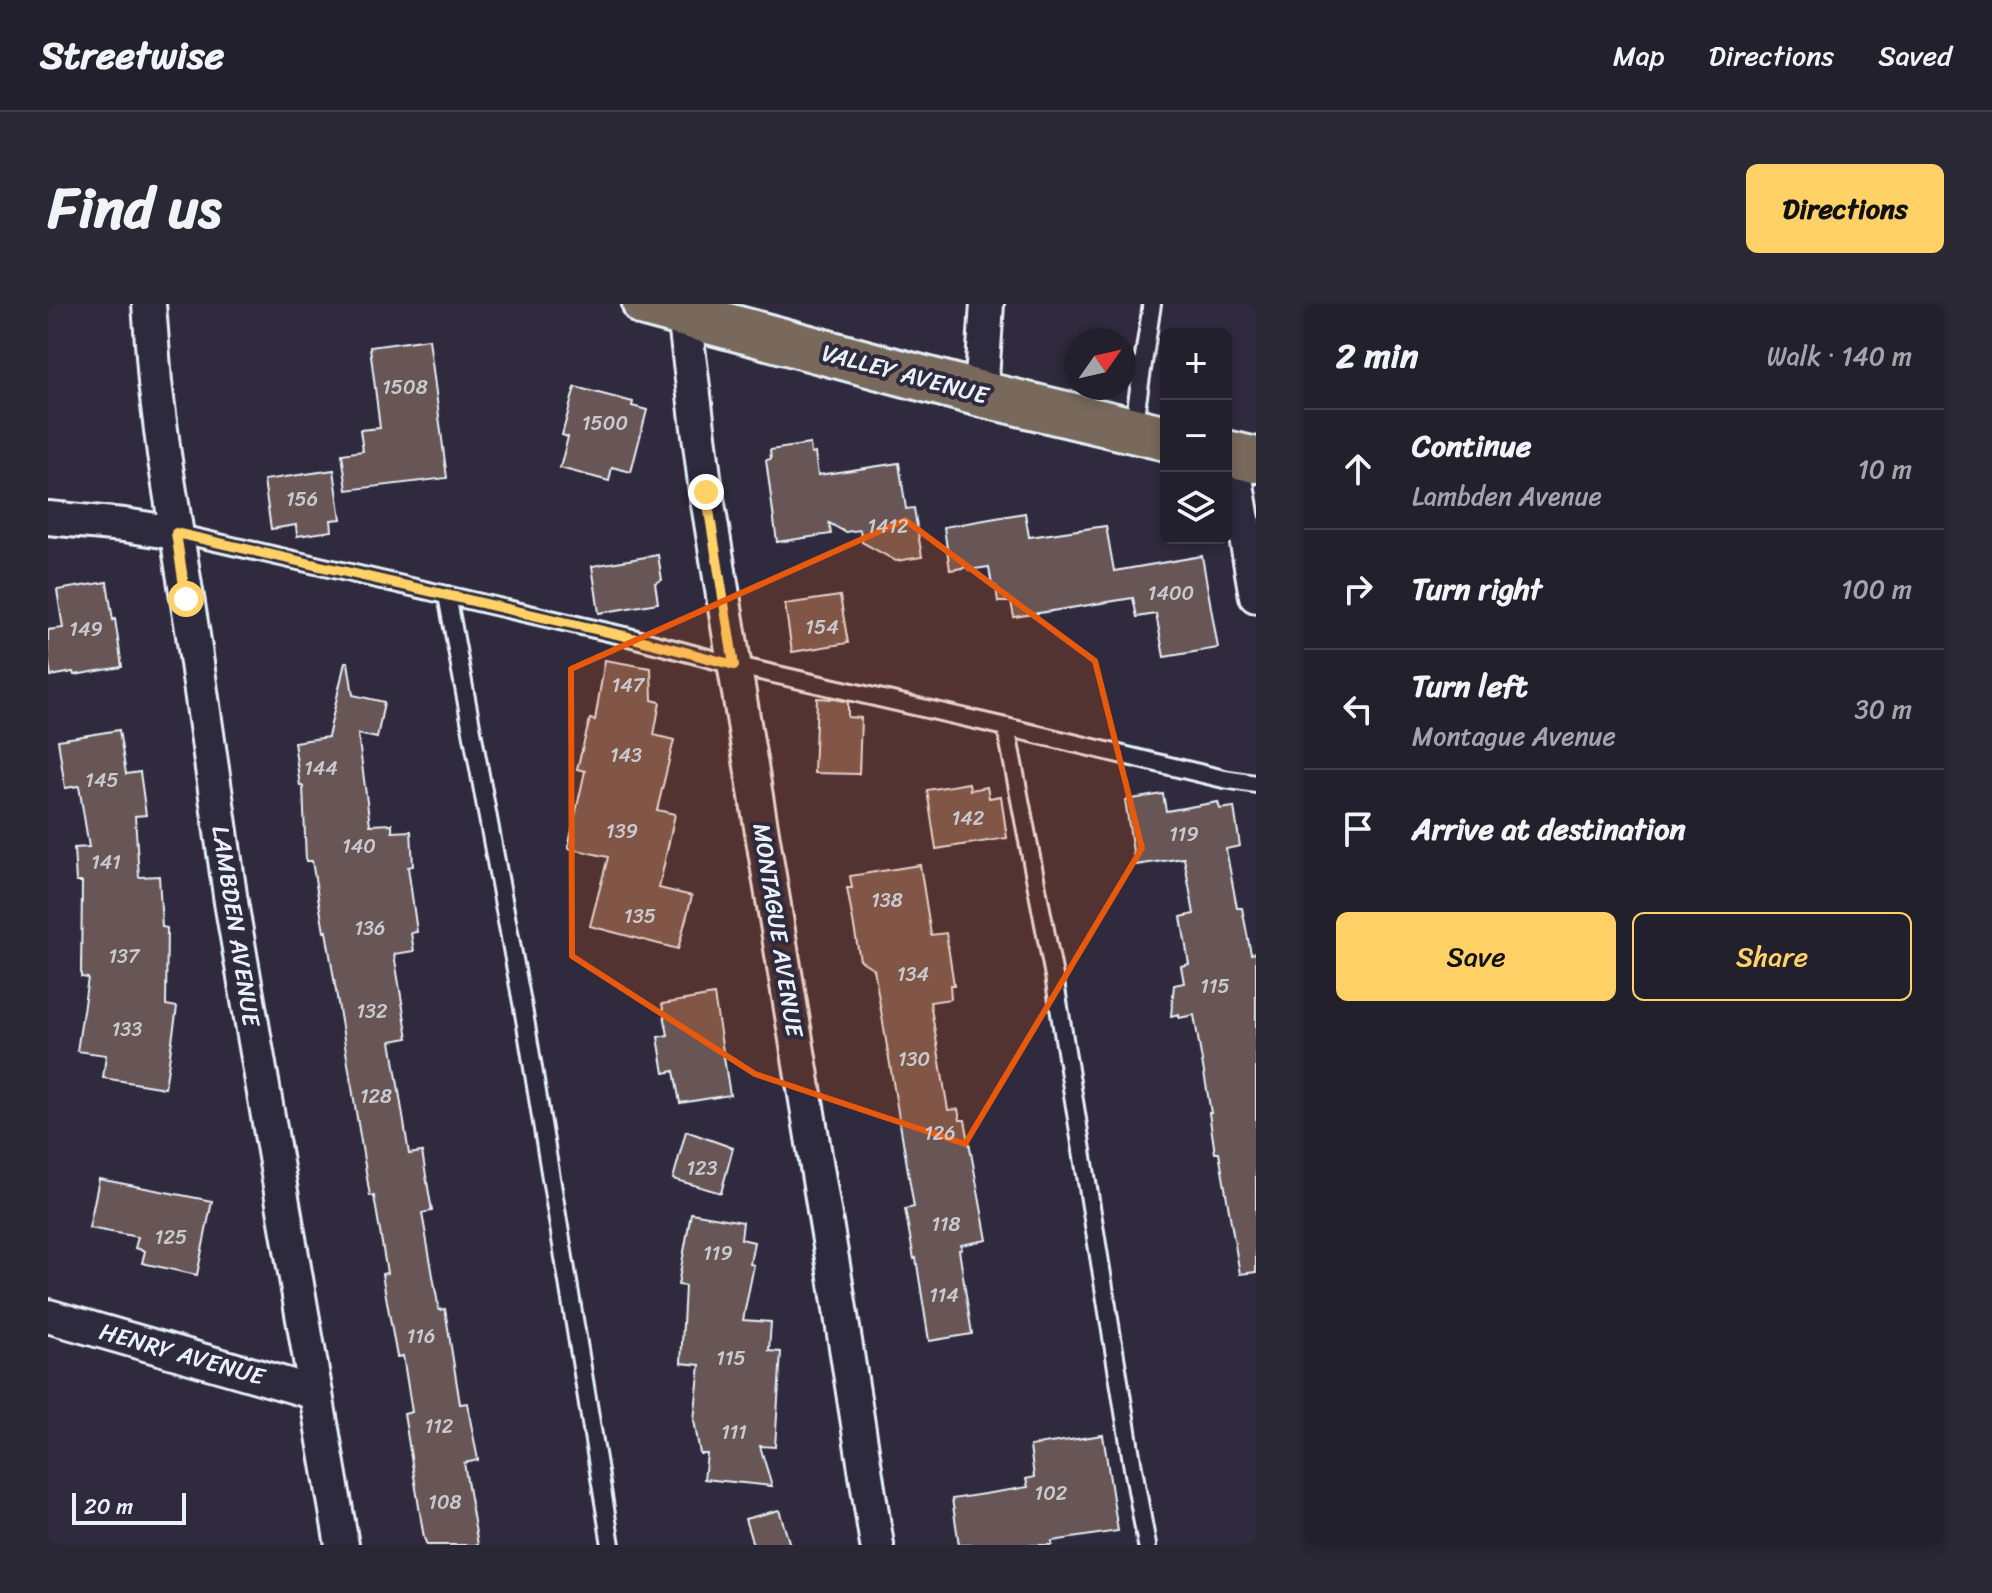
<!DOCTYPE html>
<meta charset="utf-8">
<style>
:root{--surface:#23202e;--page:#2b2836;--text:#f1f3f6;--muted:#a3a3aa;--line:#403e4a;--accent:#ffd166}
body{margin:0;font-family:Sriracha,sans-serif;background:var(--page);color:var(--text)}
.controls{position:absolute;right:24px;top:24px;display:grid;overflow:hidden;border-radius:12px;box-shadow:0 4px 12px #0003}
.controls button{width:72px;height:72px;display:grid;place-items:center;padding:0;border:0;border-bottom:2px solid var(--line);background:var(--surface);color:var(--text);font:40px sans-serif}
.compass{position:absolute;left:1016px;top:24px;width:72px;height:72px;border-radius:50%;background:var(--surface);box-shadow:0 4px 12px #0003;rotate:56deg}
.scale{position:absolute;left:24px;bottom:20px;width:114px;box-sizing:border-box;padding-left:8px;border:4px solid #e8f1f8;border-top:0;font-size:22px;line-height:28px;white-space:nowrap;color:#e8f1f8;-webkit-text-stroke:6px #2f2a3d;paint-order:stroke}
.stop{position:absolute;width:24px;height:24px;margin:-18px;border:6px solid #ffd166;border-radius:50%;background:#fff}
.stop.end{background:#ffd166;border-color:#fff;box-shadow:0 2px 8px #0008}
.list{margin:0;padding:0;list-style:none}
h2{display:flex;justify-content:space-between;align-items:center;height:104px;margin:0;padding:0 32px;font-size:34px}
h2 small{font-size:26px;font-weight:400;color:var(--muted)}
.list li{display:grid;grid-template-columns:52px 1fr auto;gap:24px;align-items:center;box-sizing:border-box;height:120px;padding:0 32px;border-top:2px solid var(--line)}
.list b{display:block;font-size:30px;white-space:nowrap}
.list p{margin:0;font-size:26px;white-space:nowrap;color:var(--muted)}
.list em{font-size:26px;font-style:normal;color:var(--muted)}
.actions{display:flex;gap:16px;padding:24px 32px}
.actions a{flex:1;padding:18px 0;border:2px solid var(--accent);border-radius:12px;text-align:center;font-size:28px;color:var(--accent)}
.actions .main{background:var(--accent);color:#111}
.icon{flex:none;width:44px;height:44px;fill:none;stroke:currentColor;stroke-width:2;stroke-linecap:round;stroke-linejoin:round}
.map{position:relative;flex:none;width:1208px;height:1241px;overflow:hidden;border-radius:12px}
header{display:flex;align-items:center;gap:48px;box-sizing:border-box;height:112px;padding:0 40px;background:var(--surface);border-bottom:2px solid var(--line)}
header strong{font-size:38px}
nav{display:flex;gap:44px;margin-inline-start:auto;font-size:28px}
.intro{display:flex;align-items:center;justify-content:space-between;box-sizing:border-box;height:192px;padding:0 48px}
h1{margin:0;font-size:56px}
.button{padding:20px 36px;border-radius:12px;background:var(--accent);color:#111;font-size:28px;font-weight:700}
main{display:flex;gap:48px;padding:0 48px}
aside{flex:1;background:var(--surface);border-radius:12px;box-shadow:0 4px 12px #0003}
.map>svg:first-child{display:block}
</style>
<header>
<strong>Streetwise</strong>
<nav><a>Map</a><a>Directions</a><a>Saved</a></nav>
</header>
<div class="intro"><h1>Find us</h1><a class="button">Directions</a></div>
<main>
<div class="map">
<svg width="1208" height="1241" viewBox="0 0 1208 1241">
<rect width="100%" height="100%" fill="#2f2a3d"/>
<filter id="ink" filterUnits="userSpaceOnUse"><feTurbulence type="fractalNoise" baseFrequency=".0125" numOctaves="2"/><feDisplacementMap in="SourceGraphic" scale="16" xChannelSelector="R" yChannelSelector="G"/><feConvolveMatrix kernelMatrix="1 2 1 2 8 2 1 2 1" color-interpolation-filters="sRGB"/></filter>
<g filter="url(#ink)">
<!-- building -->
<g fill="#685656" stroke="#e8f1f8" stroke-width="2">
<path d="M 381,35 L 399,174 L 299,186 L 294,150 L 315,147 L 312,126 L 332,124 L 322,43 Z"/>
<path d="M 527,83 L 585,98 L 584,102 L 599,106 L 583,168 L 564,163 L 561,177 L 512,164 L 520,133 L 514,131 Z"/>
<path d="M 762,140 L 763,150 L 767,149 L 770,171 L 851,159 L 858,205 L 866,204 L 874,253 L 848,257 L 814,238 L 812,226 L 797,228 L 781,219 L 783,230 L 729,238 L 718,156 L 723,155 L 722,146 Z"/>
<path d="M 286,166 L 293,215 L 283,216 L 284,227 L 249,232 L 248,221 L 223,225 L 216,176 Z"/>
<path d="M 977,209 L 981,233 L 1058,222 L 1066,267 L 1154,252 L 1170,344 L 1116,353 L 1108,310 L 1089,313 L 1085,294 L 966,313 L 963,298 L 950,298 L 948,282 L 944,282 L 941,263 L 921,266 L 920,263 L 902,266 L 896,223 Z"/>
<path d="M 610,251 L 614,276 L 607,279 L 610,299 L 551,309 L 544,262 Z"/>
<path d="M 59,278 L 65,316 L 67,315 L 74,363 L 26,371 L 25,368 L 3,372 L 0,353 L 0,326 L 15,324 L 9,286 Z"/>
<path d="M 792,292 L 800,339 L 744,348 L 737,300 Z"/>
<path d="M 557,356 L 603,364 L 604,396 L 612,398 L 606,431 L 626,436 L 609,506 L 627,510 L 611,584 L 644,592 L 630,645 L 542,622 L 560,553 L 520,544 L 537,467 L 529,465 L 542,415 L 547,416 Z"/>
<path d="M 297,358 L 300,358 L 305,391 L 336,398 L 329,434 L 310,430 L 322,521 L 344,520 L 344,528 L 363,527 L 365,562 L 360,563 L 369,628 L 363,629 L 366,647 L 346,650 L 360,734 L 343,737 L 361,850 L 374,848 L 384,907 L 374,909 L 391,1006 L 397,1005 L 412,1100 L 419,1099 L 430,1156 L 416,1159 L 430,1241 L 379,1241 L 376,1234 L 356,1110 L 364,1108 L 355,1052 L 349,1053 L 334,970 L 339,969 L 326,892 L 322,892 L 278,627 L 276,628 L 264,557 L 258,557 L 255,482 L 252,482 L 246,438 L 280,433 Z"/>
<path d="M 769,394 L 786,395 L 800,398 L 800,413 L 813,414 L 811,470 L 766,469 Z"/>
<path d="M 71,426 L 78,470 L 92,468 L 98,511 L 87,512 L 91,573 L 111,572 L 114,623 L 119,624 L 118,701 L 129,703 L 117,784 L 55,774 L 58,751 L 29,747 L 40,674 L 33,673 L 34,578 L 28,578 L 26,544 L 41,543 L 31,482 L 17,484 L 10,436 Z"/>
<path d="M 921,479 L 922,486 L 939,483 L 941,494 L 953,492 L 959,534 L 888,545 L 879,486 Z"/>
<path d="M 1115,490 L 1118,507 L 1170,498 L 1172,505 L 1186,503 L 1192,542 L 1178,545 L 1189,604 L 1194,604 L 1203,650 L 1208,649 L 1208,968 L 1192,970 L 1171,849 L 1167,849 L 1161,809 L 1163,809 L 1146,711 L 1131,714 L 1131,710 L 1123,712 L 1126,681 L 1136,679 L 1133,662 L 1141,660 L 1133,613 L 1146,610 L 1136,554 L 1087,561 L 1077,496 Z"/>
<path d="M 872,561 L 883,631 L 898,629 L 906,681 L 902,681 L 903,695 L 882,698 L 900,806 L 910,805 L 912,816 L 917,816 L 939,936 L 913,941 L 914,945 L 911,946 L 924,1030 L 881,1037 L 868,954 L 866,955 L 857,905 L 866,903 L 826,665 L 812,656 L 799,584 L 804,584 L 802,572 Z"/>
<path d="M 666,691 L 682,791 L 632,799 L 626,767 L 616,769 L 610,733 L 620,731 L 614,700 Z"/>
<path d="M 638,827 L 685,844 L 673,889 L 625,875 Z"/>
<path d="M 51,875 L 164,897 L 149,971 L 94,959 L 97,947 L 87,944 L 90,933 L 41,924 Z"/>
<path d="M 643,909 L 695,918 L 693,935 L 706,938 L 702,960 L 706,961 L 695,1016 L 723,1018 L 721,1047 L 733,1048 L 727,1143 L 712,1142 L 724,1182 L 656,1175 L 659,1150 L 652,1150 L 646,1116 L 652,1061 L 633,1059 L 637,982 L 630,981 Z"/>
<path d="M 1055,1131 L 1070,1227 L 1004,1237 L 1004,1241 L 911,1241 L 904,1195 L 980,1183 L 978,1175 L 986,1173 L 982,1142 Z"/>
<path d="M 731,1206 L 742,1241 L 705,1241 L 697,1215 Z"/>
</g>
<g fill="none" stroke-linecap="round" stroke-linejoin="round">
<!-- lane casing -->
<g stroke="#e8f1f8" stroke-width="22">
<g id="lane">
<path d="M 1085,125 L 1104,0"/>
<path d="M 128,229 L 577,332 L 686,361 L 958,423 L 1176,475 L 1208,480"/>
<path d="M 399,291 L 477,715 L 563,1241"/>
<path d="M 958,423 L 1006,672 L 1085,1164 L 1099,1241"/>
</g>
</g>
<!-- street casing -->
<g stroke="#e8f1f8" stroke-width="38">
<g id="street">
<path d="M 101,0 L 107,78 L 116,150 L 145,331 L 183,598 L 294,1241"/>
<path d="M 636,11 L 658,188 L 787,973 L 829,1241"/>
<path d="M 933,90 L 939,0"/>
<path d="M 1184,151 L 1208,292"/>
<path d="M 0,214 L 76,221 L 128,229"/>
<path d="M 0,1012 L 268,1089"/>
</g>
</g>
<!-- primary casing -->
<g stroke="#e8f1f8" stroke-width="50">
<g id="primary">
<path d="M 597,0 L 933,90 L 1118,134"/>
<path d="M 1178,149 L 1208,156"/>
</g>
</g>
<!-- lane -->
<use href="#lane" stroke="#2f2a3d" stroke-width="16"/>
<!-- street -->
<use href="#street" stroke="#2f2a3d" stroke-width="32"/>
<!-- primary -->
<use href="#primary" stroke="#78695c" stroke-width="44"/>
</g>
</g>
<g fill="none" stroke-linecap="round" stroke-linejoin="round" filter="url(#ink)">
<!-- route -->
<path stroke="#ffd166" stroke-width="10" d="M 138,295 L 128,229 L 577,332 L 686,361 L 658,188"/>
</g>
<!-- marked area -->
<path fill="#e8590c" fill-opacity="0.2" stroke="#e8590c" stroke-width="6" stroke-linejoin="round" d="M 857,216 L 1047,357 L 1094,544 L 917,840 L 707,770 L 524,652 L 523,365 Z"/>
<g text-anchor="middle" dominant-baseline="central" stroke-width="8" stroke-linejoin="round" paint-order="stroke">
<!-- number labels -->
<g font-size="20" fill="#c8cad0">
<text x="357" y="83">1508</text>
<text x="557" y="119">1500</text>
<text x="254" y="195">156</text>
<text x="840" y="222">1412</text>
<text x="1123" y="289">1400</text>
<text x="774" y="323">154</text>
<text x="38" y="325">149</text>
<text x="580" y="381">147</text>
<text x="578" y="451">143</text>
<text x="273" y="464">144</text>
<text x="54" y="476">145</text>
<text x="920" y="514">142</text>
<text x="574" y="527">139</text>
<text x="1136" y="530">119</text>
<text x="311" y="542">140</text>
<text x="58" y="558">141</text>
<text x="839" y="596">138</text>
<text x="592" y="612">135</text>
<text x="322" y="624">136</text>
<text x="76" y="652">137</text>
<text x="865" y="670">134</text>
<text x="1167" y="682">115</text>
<text x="324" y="707">132</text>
<text x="79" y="725">133</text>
<text x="866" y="755">130</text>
<text x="328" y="792">128</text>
<text x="892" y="829">126</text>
<text x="654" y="864">123</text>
<text x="898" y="920">118</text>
<text x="123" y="933">125</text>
<text x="670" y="949">119</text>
<text x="896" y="991">114</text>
<text x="373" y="1032">116</text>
<text x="683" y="1054">115</text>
<text x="391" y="1122">112</text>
<text x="686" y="1128">111</text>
<text x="1003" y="1189">102</text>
<text x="397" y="1198">108</text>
</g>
<!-- street labels -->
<g font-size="24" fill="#e8f1f8" stroke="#2f2a3d">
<text transform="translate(857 70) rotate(15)">VALLEY AVENUE</text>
<text transform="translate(188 622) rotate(81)">LAMBDEN AVENUE</text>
<text transform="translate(730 626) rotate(81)">MONTAGUE AVENUE</text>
<text transform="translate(134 1050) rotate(16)">HENRY AVENUE</text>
</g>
</g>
</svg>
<div class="controls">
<button>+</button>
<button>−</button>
<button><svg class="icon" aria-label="layers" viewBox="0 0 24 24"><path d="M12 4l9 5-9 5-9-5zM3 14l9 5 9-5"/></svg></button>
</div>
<svg class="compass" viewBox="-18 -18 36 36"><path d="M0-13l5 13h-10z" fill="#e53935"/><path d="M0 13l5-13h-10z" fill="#a3a3aa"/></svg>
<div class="scale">20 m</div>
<div class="stop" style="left:138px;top:295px"></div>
<div class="stop end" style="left:658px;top:188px"></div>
</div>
<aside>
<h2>2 min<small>Walk · 140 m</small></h2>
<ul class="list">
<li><svg class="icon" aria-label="ahead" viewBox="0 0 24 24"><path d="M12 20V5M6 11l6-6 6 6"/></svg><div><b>Continue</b><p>Lambden Avenue</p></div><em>10 m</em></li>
<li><svg class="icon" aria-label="right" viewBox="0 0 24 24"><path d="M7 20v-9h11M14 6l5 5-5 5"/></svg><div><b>Turn right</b></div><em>100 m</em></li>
<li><svg class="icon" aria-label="left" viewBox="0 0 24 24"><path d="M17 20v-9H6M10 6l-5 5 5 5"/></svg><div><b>Turn left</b><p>Montague Avenue</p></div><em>30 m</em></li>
<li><svg class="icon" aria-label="arrive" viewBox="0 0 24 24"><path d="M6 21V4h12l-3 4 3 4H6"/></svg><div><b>Arrive at destination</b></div></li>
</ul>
<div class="actions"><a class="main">Save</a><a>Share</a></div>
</aside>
</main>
